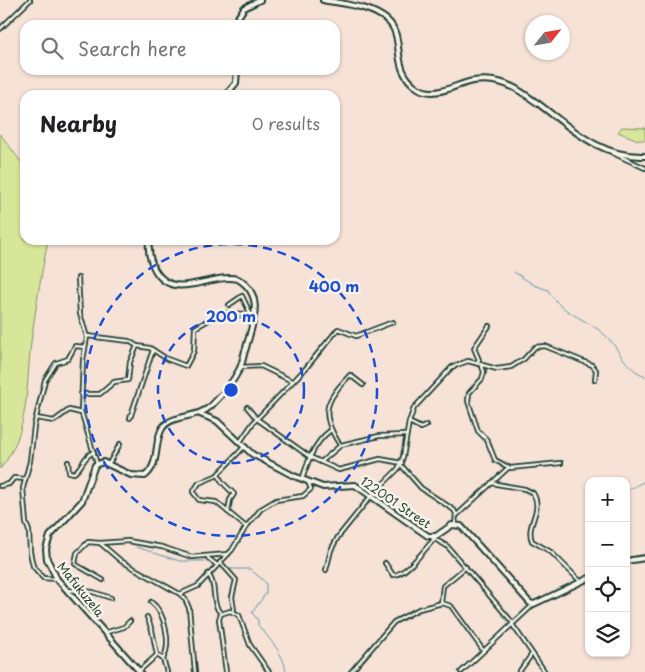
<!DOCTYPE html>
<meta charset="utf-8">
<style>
:root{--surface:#fff;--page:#f6f6f6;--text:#202124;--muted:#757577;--line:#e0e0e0}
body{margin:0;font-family:"Playpen Sans",sans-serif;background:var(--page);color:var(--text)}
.controls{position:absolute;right:15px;bottom:15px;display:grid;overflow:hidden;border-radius:10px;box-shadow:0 1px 4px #0004}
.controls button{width:45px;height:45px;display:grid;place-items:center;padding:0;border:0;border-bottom:1px solid var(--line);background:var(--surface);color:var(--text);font:25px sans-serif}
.compass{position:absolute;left:525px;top:15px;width:45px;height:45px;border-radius:50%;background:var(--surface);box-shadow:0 1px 4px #0004;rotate:59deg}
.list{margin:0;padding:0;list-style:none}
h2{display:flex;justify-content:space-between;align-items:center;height:65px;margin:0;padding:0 20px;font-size:21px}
h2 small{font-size:16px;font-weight:400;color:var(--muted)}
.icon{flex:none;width:28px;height:28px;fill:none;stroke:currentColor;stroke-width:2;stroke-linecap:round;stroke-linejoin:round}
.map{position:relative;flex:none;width:645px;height:672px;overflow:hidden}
.search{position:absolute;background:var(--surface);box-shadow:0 1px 4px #0004;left:20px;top:20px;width:320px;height:55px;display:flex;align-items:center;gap:12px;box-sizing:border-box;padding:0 18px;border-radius:15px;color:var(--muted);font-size:19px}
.panel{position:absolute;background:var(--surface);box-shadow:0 1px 4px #0004;left:20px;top:90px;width:320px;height:155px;border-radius:15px}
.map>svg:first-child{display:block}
</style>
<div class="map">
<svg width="645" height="672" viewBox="0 0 645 672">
<rect width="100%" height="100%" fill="#f6e2d6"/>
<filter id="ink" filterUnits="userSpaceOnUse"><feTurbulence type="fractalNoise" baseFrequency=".02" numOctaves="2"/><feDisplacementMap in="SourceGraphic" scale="10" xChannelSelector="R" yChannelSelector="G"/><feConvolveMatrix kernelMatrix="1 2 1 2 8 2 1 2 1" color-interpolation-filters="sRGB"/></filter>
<g filter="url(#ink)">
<!-- green -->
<g fill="#d8e699" stroke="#7c9266">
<path d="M 622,127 L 645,128 L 645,140 L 638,140 L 618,132 Z"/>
<path d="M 0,134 L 25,167 L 25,240 L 48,240 C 41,274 36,307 31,342 C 26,385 30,433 0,469 Z"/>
</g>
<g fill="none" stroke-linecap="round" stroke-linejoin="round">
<!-- stream -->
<g stroke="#6997ab" stroke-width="1">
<path d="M 514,272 L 534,285 L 548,290 C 561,314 586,318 605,335 C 621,350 623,367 645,376"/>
<path d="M 626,491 L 645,481"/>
<path d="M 136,547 L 152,552"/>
<path d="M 154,553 L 180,561 L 204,561 L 215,565"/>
<path d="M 217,567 L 225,569"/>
<path d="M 229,569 L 250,569 L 266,583 L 266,593 L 252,613 L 258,620 L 258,625 C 270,640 284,653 286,672"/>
</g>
<!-- street casing -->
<g stroke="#1f3d34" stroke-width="6">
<g id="street">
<path d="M 0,29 L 30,0"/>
<path d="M 613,153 L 645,168"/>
<path d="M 78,278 L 80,314 L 87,337 L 83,360 L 81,411 L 97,464"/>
<path d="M 229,305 L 242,296 L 251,315"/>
<path d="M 87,336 L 129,341 L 137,346 L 150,348 L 167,359 L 186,366 L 194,351 L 195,328 L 221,313 L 249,314 L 252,320"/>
<path d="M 477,362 L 479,360 L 474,348 L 489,326"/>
<path d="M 481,364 L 484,372 L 482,379 L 469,393 L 468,401 L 478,431 L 487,440 L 495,460 L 510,468 L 561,463"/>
<path d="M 241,367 L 261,366 L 292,381"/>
<path d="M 81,394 L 100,394 L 114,382 L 128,380 L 130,362 L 137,346"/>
<path d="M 247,407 L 257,419 L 310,457 L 302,479"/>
<path d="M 36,418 L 54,421 L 69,410 L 81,413"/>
<path d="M 130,418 L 153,350"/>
<path d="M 409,422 L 421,428 L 427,425"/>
<path d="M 331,430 C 321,437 315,446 310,457 L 321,462 L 341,445 L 379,436 L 406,435"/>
<path d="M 240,442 L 253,423 L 306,368 L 338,329 L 356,336 L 393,322"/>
<path d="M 340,445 C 319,413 325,401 350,375 L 363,385"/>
<path d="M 68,462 L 69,472 L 74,473 C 83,467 83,456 94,452"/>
<path d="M 321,462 L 339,470 L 380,459 L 402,463"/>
<path d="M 108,465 L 120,444"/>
<path d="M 401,465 L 421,488 L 454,510 L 456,514 L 455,524"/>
<path d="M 218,475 L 199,483 L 193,492 L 199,500 L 216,502 L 246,527"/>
<path d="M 491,483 L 525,489 L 533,493 C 544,511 525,524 532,541 L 551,552 L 581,582"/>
<path d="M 0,486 L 9,484 L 14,478 L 25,479"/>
<path d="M 228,512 L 230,500 L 234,494 L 222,482 L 218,474 L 244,447"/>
<path d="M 456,516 L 508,468"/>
<path d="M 431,537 L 447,546 L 513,623"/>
<path d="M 100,543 L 128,541 L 162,547 L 192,557 L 228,554"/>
<path d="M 208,558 L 217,565"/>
<path d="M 220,562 L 236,580 L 232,597 L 234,611"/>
<path d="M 385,563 L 393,575 C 405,576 426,548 434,539"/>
<path d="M 326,570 L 331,550 L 338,537 L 371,496 L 398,469 L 403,457 L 409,422 L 414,408 L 452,367 L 468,361 L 497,369 L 511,367 L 524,359 L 535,347 L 545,346 L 592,365 L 596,370 L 595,380"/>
<path d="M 208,574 C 218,586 210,602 221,614"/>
<path d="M 57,579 L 43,578 L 33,566 L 30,552 L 29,531 L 26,523 L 23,488 L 30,461 L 34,426 L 45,380 L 56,363 L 68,359 L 75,346 L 85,347"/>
<path d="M 103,580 L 75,564 L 77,553 L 88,542 L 100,543 L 121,561 L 180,594 L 185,599 L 189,608 L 195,672"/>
<path d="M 67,590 L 93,592 L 111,598"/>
<path d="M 180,594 L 198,586 L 232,550 L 246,527 L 261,509 L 276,500 L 303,496 L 311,489 L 308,482"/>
<path d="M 151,602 C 165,612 172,644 163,659"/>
<path d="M 441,603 L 443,586 L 466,567"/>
<path d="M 147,617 L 152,630 L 157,655"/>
<path d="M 512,624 L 545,672"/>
<path d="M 104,633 L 124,627 L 130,621"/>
<path d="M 139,671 L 157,655 L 163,659 L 167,672"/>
<path d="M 226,672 L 219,619 L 221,614 L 230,611 L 239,615 L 250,645 L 269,672"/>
<path d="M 351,672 L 394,622 L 419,609 L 442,603 L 451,606 L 483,650"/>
<path d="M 461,672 L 534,604"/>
<path d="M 519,672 L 532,654"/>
</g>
</g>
<!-- secondary casing -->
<g stroke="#1f3d34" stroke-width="8">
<g id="secondary">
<path d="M 323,0 C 343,4 372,6 388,21 C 406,38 389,69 418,88 C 435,99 456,84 473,81 C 481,80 491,80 499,82 C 513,85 524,94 536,102 C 570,127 600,158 645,156"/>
<path d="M 233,25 L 244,8 L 260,0"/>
<path d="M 226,95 L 236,83 L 237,70"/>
<path d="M 200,414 L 217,421 L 252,454 L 294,476 L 323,487 L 355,485 L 428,536 L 436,536 L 452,525 L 461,526 L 530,603 L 534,604 L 589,578"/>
<path d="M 626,561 L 645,558"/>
<path d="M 140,672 L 57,579 L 47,559 L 46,549 L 50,536 L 82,501 L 95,465 L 103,462 L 131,475 L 145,476 C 161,463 153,441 163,427 C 173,414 197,419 211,406 C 221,396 233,382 239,370 C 243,363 243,355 246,348 C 252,324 266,296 238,279 C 211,272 174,303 155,270 C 150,261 148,250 149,240"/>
</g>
</g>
<!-- street -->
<use href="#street" stroke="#f7f3e8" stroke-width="2.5"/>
<!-- secondary -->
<use href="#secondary" stroke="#f7f3e8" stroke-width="4"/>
</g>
</g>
<!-- distance rings -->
<g fill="none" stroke="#1d4ed8" stroke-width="2.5" stroke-dasharray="9 6">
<circle cx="231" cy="390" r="73"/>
<circle cx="231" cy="390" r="146"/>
</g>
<g text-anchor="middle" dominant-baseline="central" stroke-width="5" stroke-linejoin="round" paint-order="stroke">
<!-- street labels -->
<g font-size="12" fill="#1f3d34" stroke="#f7f3e8">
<text transform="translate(396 502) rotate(34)">122001 Street</text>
<text transform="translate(81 589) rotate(51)">Mafukuzela</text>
</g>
</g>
<circle cx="231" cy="390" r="8" fill="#1d4ed8" stroke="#f7f3e8" stroke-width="2.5"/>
<g font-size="15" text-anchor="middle" font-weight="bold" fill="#1d4ed8" stroke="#f7f3e8" stroke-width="5" stroke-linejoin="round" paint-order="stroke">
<text x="334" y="292">400 m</text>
<text x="231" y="322">200 m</text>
</g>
</svg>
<div class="controls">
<button>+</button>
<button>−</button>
<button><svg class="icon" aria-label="locate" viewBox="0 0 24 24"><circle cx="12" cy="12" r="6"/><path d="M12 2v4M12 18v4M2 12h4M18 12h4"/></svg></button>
<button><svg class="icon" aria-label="layers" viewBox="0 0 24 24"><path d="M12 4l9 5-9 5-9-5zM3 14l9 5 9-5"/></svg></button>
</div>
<svg class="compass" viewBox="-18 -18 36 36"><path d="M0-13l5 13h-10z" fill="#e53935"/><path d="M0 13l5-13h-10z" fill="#757577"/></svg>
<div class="search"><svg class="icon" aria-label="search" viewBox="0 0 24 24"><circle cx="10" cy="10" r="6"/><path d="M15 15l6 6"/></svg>Search here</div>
<section class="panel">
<h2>Nearby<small>0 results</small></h2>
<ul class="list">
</ul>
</section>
</div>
